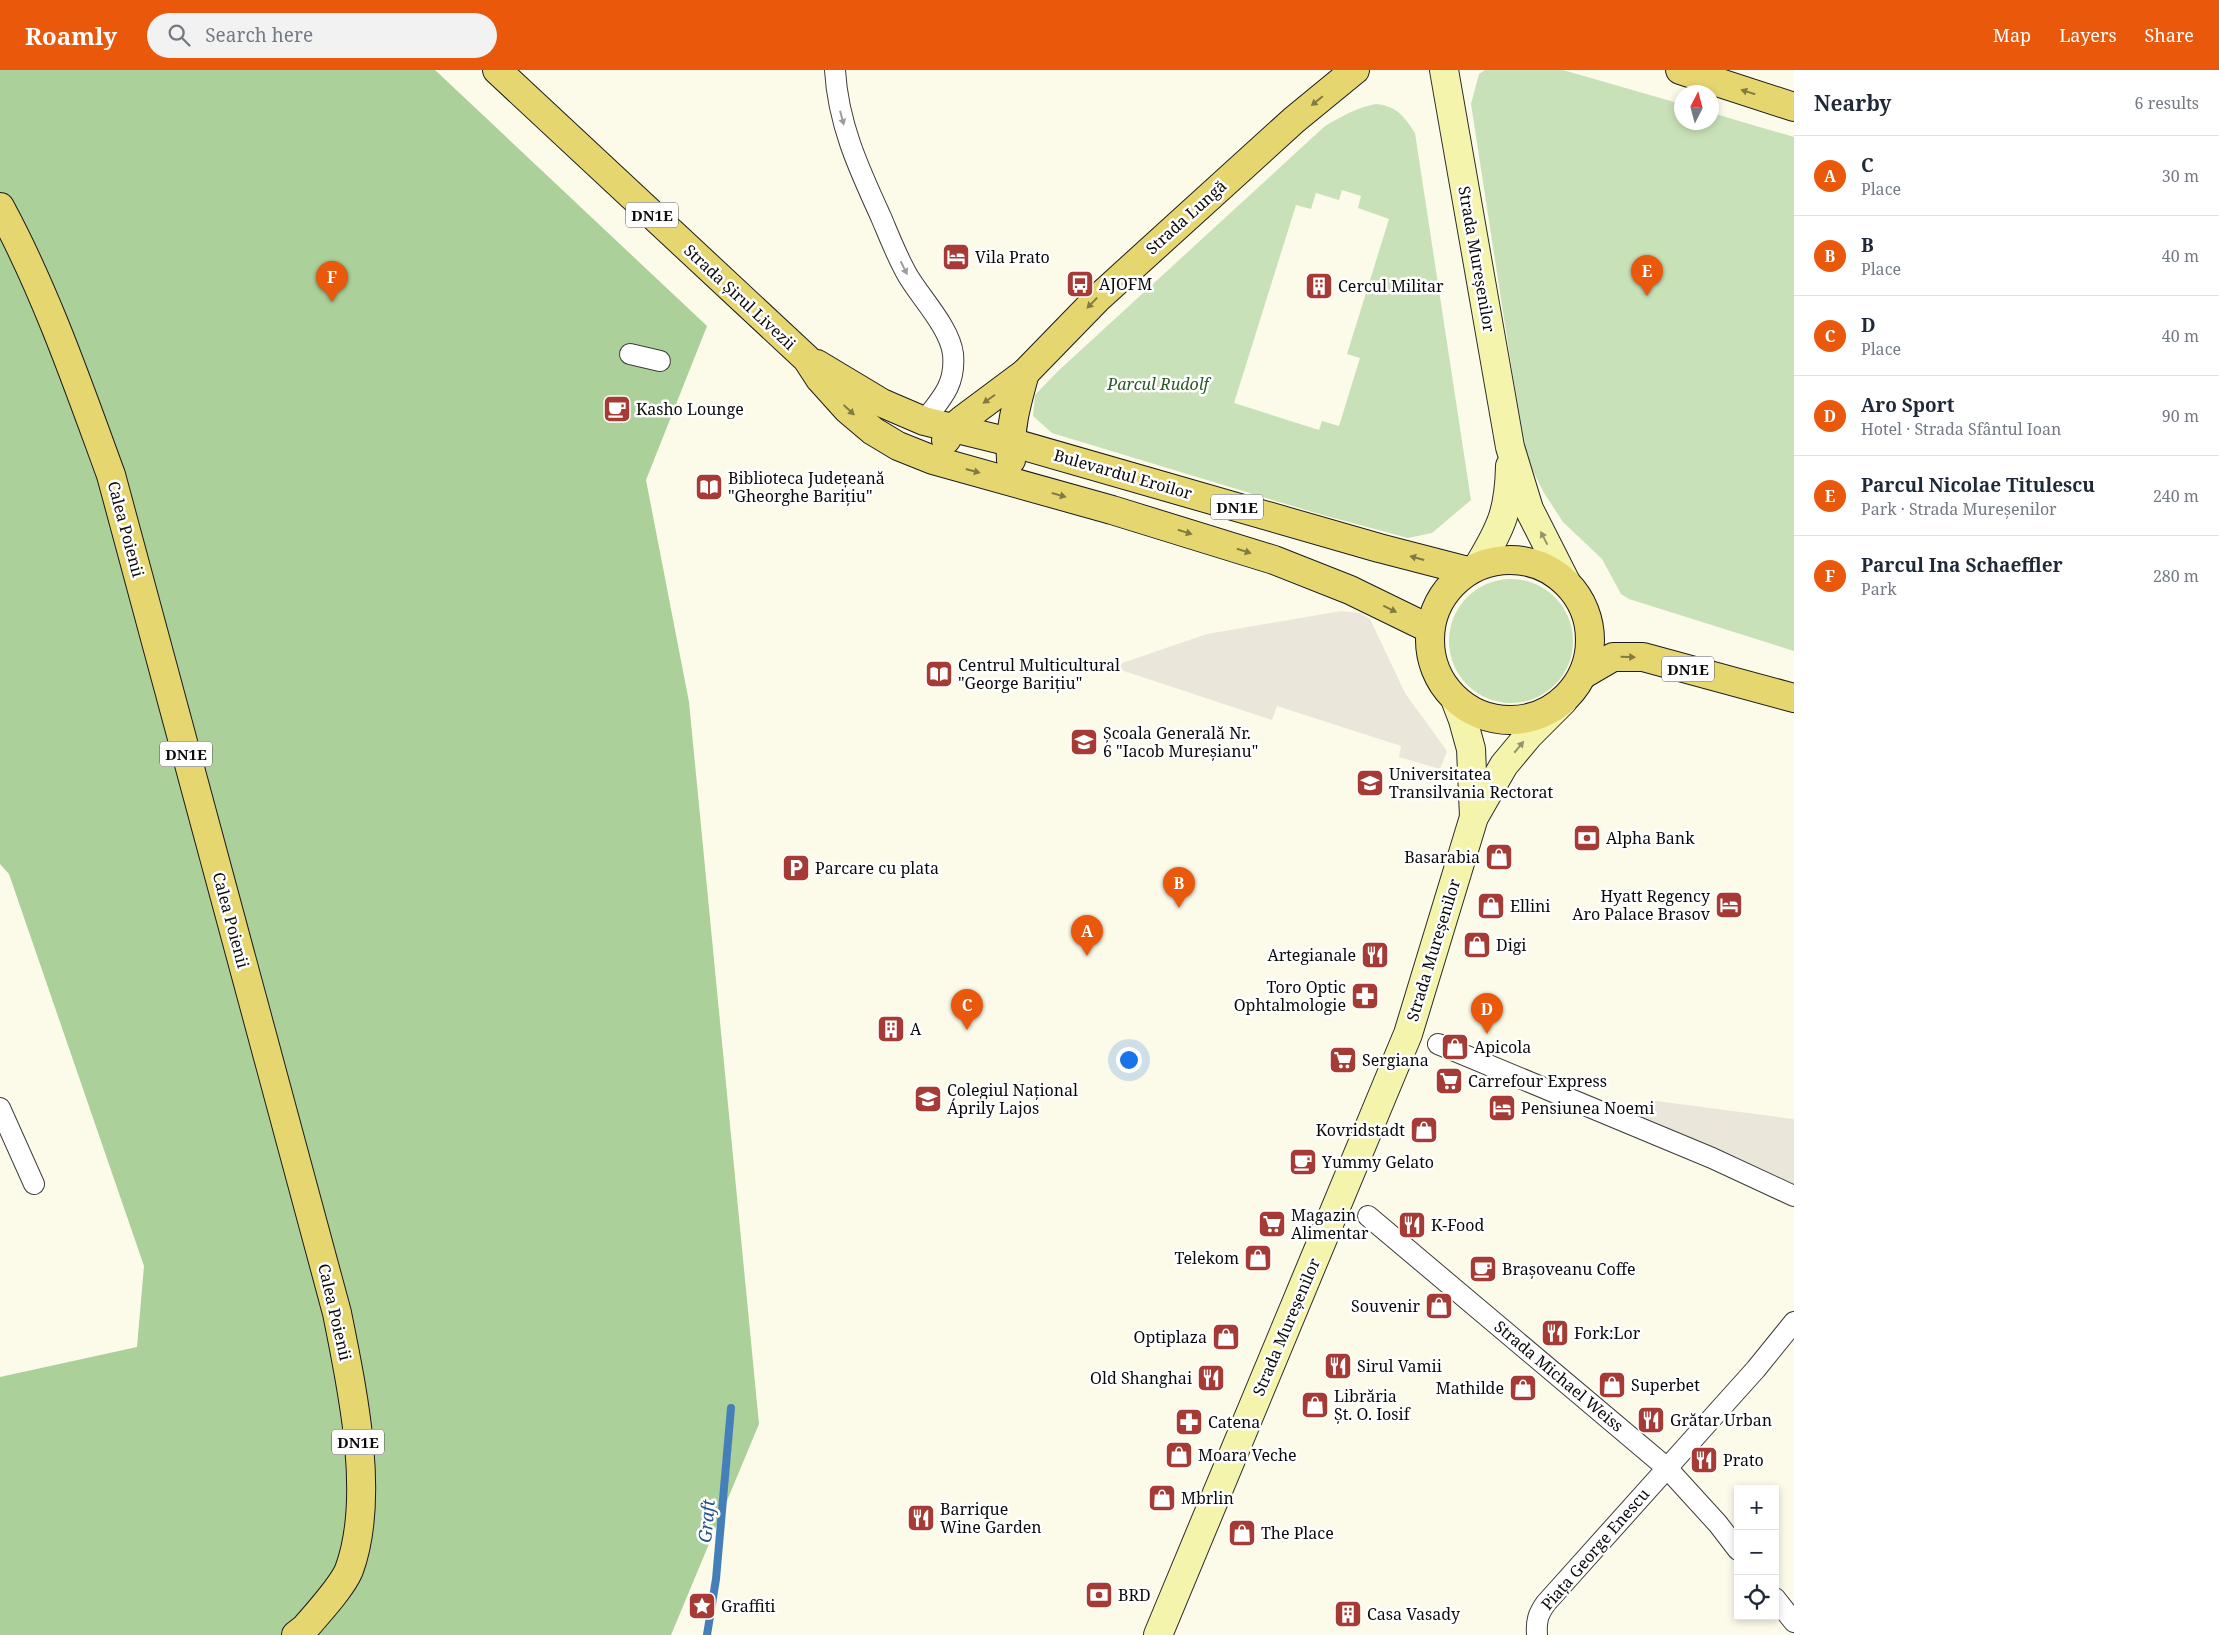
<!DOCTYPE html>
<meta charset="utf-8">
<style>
:root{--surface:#fff;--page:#f2f2f3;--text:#1f2937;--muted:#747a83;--line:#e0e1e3;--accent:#ea580c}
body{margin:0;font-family:"Noto Serif",serif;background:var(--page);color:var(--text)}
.controls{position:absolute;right:15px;bottom:15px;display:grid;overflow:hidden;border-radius:0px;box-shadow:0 2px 8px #0003}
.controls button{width:45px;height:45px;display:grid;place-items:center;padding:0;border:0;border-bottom:1px solid var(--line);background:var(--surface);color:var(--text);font:25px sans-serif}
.compass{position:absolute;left:1674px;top:15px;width:45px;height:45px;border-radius:50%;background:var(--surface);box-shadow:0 2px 8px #0003;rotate:6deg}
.you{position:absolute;left:1128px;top:989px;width:18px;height:18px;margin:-12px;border:4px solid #fff;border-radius:50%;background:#1a73e8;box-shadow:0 0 0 8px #1a73e833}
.badge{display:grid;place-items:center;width:32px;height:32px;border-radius:50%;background:var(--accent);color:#fff;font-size:16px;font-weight:700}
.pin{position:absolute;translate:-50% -41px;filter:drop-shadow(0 1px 2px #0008)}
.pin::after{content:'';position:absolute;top:26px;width:18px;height:15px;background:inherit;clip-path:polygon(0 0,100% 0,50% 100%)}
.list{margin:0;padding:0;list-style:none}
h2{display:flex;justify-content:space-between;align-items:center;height:65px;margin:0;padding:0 20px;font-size:21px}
h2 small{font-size:16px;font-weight:400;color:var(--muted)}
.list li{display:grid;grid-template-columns:32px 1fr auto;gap:15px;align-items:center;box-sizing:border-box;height:80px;padding:0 20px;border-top:1px solid var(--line)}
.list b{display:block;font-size:19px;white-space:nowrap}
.list p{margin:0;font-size:16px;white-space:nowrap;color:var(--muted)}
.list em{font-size:16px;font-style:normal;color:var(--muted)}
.icon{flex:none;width:28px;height:28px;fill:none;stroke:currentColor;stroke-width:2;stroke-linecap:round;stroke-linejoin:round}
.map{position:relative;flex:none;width:1794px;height:1565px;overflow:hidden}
header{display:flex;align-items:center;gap:30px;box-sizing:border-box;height:70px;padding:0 25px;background:var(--accent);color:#fff}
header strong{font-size:24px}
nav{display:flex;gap:28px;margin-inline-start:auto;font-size:18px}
.search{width:350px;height:45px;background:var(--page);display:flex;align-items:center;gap:12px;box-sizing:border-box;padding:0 18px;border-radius:28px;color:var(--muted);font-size:19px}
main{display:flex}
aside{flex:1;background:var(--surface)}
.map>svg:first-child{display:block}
</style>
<header>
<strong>Roamly</strong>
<div class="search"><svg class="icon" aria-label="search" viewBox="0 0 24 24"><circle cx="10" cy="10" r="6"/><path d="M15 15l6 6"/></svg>Search here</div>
<nav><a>Map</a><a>Layers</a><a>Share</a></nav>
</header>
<main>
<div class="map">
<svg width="1794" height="1565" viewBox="0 0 1794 1565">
<rect width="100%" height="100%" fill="#fcfae9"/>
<!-- green -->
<g fill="#c9e1b8" fill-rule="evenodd">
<path d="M 1485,0 L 1563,0 L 1681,34 L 1682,52 L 1712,52 L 1712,43 L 1794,67 L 1794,581 L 1629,529 L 1621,524 L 1602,489 L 1563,452 L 1544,423 L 1525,385 L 1471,34 L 1479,4 Z"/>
<path d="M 1376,34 C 1397,36 1404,46 1415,63 L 1471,430 L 1432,463 L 1408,468 L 1319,444 L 1052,363 L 1033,346 L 1035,325 L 1056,303 L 1325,56 C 1341,47 1357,37 1376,34 ZM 1342,120 L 1361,126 L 1358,138 L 1389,149 L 1347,284 L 1360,288 L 1339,356 L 1322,351 L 1319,360 L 1234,333 L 1296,135 L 1311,139 L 1316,123 L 1339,130 Z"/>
<circle cx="1511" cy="571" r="62"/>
</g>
<!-- forest -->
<path fill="#acd099" d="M 0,0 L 435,0 L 707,256 L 646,410 L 689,632 L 759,1354 L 671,1565 L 0,1565 L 0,1307 L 137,1277 L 144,1196 L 9,804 L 0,794 Z"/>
<!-- plaza -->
<g fill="#eae7da">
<path d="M 1341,541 L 1360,543 L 1370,549 L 1405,623 L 1447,681 L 1440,699 L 1399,687 L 1401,676 L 1277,636 L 1272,650 L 1118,599 L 1122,593 L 1207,564 Z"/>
<path d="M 1649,1030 L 1794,1049 L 1794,1126 L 1636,1056 Z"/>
</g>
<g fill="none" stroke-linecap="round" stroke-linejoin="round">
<!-- stream -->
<path stroke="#457fba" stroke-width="8" d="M 707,1565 L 716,1509 L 731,1338"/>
<!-- street casing -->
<g stroke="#3d3d3d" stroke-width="22">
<g id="street">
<path d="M 835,0 C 838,54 859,99 881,147 C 889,166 897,187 908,206 C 921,228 950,258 953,284 C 956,315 941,329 924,351"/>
<path d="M 630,284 L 660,291"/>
<path d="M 1438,974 L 1712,1088 L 1794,1126"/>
<path d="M 0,1038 L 34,1114"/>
<path d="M 1368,1146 L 1667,1398 L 1718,1454 L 1738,1480"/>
<path d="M 1775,1528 L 1794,1552"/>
<path d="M 1537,1565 C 1536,1551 1538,1544 1546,1533 L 1756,1299 L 1794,1252"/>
</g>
</g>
<!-- secondary casing -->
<g stroke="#2c2c2c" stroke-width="30">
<g id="secondary">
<path d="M 1444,0 L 1510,377 L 1529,439 L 1566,512"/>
<path d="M 1480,493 C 1502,456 1509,440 1510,396"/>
<path d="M 1455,629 L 1463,650 L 1471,679 L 1474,747"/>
<path d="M 1158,1565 L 1408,964 L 1474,747 L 1504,695 L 1529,665 L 1563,631"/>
</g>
</g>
<!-- primary casing -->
<g stroke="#1b1b1b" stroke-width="30">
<g id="primary">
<path d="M 497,0 L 807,289 L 820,309 L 847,339 L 873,361 L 898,376 L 933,390 L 1112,440 L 1274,490 L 1350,520 L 1430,559"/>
<path d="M 1680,0 L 1794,37"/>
<path d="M 0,137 C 46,222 78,315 111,405 L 337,1243 C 352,1318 376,1427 349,1500 C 342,1517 317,1544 305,1558 L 296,1565"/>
<path d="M 817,294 L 882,333 L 924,351 L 1010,372 L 1379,478 L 1464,500"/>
<path d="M 946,370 L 954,357 L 962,350 L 1025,303 L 1097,229 L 1294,50 L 1355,0"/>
<path d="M 1011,390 C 1009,359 1017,332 1025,303"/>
<circle cx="1510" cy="570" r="80"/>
<path d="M 1584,604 L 1613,587 L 1643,587 L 1794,628"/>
</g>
</g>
<!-- street -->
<use href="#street" stroke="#fff" stroke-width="20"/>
<!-- secondary -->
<use href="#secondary" stroke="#f4f4ac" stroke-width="28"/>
<!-- primary -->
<use href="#primary" stroke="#e6d66f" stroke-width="28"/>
</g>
<!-- one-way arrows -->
<defs><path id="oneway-solid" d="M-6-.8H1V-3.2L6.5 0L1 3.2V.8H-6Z" transform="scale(1.25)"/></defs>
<g fill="#837a42">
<use href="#oneway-solid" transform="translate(1748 22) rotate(-162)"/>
<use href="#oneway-solid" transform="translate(1317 31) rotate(141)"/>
<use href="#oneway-solid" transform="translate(1092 233) rotate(134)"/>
<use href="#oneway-solid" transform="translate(989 329) rotate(145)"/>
<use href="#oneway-solid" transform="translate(849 340) rotate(43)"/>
<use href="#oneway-solid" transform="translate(973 401) rotate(15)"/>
<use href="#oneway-solid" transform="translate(1059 425) rotate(16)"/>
<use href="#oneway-solid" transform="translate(1185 462) rotate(17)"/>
<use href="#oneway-solid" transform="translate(1244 481) rotate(18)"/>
<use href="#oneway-solid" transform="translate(1417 488) rotate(-165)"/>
<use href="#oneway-solid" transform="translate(1390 539) rotate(26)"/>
<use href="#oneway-solid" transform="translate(1628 587) rotate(1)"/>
</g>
<g fill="#9d9d9d">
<use href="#oneway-solid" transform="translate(842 48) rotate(75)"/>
<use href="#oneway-solid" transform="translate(904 198) rotate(64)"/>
</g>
<g fill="#96966b">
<use href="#oneway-solid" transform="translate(1544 468) rotate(-117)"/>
<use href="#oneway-solid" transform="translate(1519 677) rotate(-50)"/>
</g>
<!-- icons -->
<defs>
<g id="hotel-square" transform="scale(1.4375)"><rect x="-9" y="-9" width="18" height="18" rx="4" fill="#a63b35" stroke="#fff"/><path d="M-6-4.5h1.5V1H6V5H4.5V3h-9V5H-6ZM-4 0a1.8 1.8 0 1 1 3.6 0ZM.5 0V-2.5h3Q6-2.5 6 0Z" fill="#fff"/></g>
<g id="bus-square" transform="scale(1.4375)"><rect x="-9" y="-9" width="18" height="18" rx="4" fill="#a63b35" stroke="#fff"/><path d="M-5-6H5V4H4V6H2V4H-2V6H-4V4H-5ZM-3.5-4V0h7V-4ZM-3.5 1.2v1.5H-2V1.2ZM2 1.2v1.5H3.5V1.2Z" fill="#fff"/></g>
<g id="building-square" transform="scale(1.4375)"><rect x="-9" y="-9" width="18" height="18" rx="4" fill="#a63b35" stroke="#fff"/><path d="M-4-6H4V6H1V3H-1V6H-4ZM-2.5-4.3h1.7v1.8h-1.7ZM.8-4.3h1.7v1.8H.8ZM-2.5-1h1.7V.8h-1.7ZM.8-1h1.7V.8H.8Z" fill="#fff"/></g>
<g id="cafe-square" transform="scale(1.4375)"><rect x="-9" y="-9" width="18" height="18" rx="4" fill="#a63b35" stroke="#fff"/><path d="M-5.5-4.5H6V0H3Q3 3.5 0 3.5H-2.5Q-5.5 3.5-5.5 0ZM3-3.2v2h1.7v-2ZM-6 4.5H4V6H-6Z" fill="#fff"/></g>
<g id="library-square" transform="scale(1.4375)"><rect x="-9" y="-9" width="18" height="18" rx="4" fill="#a63b35" stroke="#fff"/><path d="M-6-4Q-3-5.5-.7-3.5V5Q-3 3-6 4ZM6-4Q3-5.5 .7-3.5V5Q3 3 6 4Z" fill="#fff"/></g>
<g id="school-square" transform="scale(1.4375)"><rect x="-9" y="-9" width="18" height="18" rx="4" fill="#a63b35" stroke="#fff"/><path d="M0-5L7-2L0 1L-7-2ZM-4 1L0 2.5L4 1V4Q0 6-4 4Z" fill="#fff"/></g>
<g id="university-square" transform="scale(1.4375)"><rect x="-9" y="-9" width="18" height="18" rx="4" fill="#a63b35" stroke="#fff"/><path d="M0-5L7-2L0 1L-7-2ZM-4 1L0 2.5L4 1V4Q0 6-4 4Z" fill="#fff"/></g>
<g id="bank-square" transform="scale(1.4375)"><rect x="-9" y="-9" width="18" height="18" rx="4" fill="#a63b35" stroke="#fff"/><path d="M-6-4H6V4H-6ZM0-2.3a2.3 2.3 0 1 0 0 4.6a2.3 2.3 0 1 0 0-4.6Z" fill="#fff"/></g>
<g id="shop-square" transform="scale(1.4375)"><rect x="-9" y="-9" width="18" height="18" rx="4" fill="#a63b35" stroke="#fff"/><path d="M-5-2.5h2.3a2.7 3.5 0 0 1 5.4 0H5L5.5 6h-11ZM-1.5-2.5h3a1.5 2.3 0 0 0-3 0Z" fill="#fff"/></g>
<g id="parking-square" transform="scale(1.4375)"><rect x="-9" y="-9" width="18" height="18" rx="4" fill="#a63b35" stroke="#fff"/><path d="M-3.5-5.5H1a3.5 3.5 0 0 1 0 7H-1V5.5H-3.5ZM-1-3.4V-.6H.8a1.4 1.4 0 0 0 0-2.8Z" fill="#fff"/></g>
<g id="restaurant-square" transform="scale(1.4375)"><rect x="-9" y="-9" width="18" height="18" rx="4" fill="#a63b35" stroke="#fff"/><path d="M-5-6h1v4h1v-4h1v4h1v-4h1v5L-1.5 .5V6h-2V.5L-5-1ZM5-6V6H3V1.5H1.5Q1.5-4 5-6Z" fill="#fff"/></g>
<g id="pharmacy-square" transform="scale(1.4375)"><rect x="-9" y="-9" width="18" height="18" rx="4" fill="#a63b35" stroke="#fff"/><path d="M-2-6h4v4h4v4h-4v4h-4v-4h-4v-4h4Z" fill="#fff"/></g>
<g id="supermarket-square" transform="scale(1.4375)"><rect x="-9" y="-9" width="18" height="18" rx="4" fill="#a63b35" stroke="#fff"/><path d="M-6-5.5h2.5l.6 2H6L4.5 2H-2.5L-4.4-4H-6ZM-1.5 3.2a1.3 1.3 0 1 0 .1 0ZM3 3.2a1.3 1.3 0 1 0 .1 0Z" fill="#fff"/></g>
<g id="sight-square" transform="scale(1.4375)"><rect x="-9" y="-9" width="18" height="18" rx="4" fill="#a63b35" stroke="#fff"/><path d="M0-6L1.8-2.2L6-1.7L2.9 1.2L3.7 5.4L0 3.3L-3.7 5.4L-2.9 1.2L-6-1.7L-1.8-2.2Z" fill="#fff"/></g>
</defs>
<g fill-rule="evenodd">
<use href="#hotel-square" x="956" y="187"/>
<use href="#bus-square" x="1080" y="214"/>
<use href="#building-square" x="1319" y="216"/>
<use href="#cafe-square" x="617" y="339"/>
<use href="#library-square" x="709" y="417"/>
<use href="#library-square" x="939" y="604"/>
<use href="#school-square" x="1084" y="672"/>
<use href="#university-square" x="1370" y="713"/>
<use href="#bank-square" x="1587" y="768"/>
<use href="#shop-square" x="1499" y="787"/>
<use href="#parking-square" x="796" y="798"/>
<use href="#hotel-square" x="1729" y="835"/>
<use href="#shop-square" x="1491" y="836"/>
<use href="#shop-square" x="1477" y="875"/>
<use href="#restaurant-square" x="1375" y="885"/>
<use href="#pharmacy-square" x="1365" y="926"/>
<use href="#building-square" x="891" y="959"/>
<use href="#shop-square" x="1455" y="977"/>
<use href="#supermarket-square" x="1343" y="990"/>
<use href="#supermarket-square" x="1449" y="1011"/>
<use href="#university-square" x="928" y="1029"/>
<use href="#hotel-square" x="1502" y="1038"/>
<use href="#shop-square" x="1424" y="1060"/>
<use href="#cafe-square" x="1303" y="1092"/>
<use href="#supermarket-square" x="1272" y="1154"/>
<use href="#restaurant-square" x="1412" y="1155"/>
<use href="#shop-square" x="1258" y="1188"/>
<use href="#cafe-square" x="1483" y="1199"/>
<use href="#shop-square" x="1439" y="1236"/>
<use href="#restaurant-square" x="1555" y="1263"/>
<use href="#shop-square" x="1226" y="1267"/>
<use href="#restaurant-square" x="1338" y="1296"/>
<use href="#restaurant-square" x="1211" y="1308"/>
<use href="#shop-square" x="1612" y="1315"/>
<use href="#shop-square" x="1523" y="1318"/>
<use href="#shop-square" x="1315" y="1335"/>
<use href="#restaurant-square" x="1651" y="1350"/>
<use href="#pharmacy-square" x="1189" y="1352"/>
<use href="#shop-square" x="1179" y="1385"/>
<use href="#restaurant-square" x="1704" y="1390"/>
<use href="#shop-square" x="1162" y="1428"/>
<use href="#restaurant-square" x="921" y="1448"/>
<use href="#shop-square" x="1242" y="1463"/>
<use href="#bank-square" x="1099" y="1525"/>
<use href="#sight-square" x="702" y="1536"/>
<use href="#building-square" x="1348" y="1544"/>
</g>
<g text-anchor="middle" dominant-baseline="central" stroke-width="5" stroke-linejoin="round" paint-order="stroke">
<!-- shield labels -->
<g fill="#fff" stroke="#545454" stroke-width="1">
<rect x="626" y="132.5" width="52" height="25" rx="4"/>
<rect x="1211" y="424.5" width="52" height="25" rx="4"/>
<rect x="1662" y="586.5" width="52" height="25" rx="4"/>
<rect x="160" y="671.5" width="52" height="25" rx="4"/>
<rect x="332" y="1359.5" width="52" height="25" rx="4"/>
</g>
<g font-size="15" font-weight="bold" fill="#0a0a0a">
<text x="652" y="145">DN1E</text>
<text x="1237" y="437">DN1E</text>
<text x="1688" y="599">DN1E</text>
<text x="186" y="684">DN1E</text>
<text x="358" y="1372">DN1E</text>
</g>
<!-- street labels -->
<g font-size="16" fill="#0a0a0a" stroke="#fff">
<text transform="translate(1186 147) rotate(-42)">Strada Lungă</text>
<text transform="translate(1477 189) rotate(80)">Strada Mureșenilor</text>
<text transform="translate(740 227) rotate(43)">Strada Șirul Livezii</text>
<text transform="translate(1123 404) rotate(16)">Bulevardul Eroilor</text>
<text transform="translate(126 459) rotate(75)">Calea Poienii</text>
<text transform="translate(231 850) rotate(75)">Calea Poienii</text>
<text transform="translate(1433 880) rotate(-73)">Strada Mureșenilor</text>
<text transform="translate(335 1242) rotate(77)">Calea Poienii</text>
<text transform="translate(1286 1257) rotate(-67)">Strada Mureșenilor</text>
<text transform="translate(1559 1306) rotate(40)">Strada Michael Weiss</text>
<text transform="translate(1595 1479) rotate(-49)">Piața George Enescu</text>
</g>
<!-- poi labels -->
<g font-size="16" fill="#0a0a0a" stroke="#fff" text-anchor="start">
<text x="975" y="187">Vila Prato</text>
<text x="1099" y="214">AJOFM</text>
<text x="1338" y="216">Cercul Militar</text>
<text x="636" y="339">Kasho Lounge</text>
<text x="728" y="408">Biblioteca Județeană<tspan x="728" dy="18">"Gheorghe Barițiu"</tspan></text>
<text x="958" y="595">Centrul Multicultural<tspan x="958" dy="18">"George Barițiu"</tspan></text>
<text x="1103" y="663">Școala Generală Nr.<tspan x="1103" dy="18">6 "Iacob Mureșianu"</tspan></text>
<text x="1389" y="704">Universitatea<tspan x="1389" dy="18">Transilvania Rectorat</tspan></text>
<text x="1606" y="768">Alpha Bank</text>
<text x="1480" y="787" text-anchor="end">Basarabia</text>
<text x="815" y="798">Parcare cu plata</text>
<text x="1710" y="826" text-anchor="end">Hyatt Regency<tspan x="1710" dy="18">Aro Palace Brasov</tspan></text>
<text x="1510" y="836">Ellini</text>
<text x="1496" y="875">Digi</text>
<text x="1356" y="885" text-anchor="end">Artegianale</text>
<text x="1346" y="917" text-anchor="end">Toro Optic<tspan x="1346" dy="18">Ophtalmologie</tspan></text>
<text x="910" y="959">A</text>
<text x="1474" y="977">Apicola</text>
<text x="1362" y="990">Sergiana</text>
<text x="1468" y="1011">Carrefour Express</text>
<text x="947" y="1020">Colegiul Național<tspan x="947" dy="18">Áprily Lajos</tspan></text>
<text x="1521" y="1038">Pensiunea Noemi</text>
<text x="1405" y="1060" text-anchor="end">Kovridstadt</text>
<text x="1322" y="1092">Yummy Gelato</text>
<text x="1291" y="1145">Magazin<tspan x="1291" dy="18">Alimentar</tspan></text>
<text x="1431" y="1155">K-Food</text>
<text x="1239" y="1188" text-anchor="end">Telekom</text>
<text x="1502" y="1199">Brașoveanu Coffe</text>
<text x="1420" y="1236" text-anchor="end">Souvenir</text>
<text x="1574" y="1263">Fork:Lor</text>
<text x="1207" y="1267" text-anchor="end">Optiplaza</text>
<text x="1357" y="1296">Sirul Vamii</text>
<text x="1192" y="1308" text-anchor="end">Old Shanghai</text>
<text x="1631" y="1315">Superbet</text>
<text x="1504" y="1318" text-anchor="end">Mathilde</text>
<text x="1334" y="1326">Librăria<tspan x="1334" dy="18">Șt. O. Iosif</tspan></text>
<text x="1670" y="1350">Grătar Urban</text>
<text x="1208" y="1352">Catena</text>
<text x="1198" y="1385">Moara Veche</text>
<text x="1723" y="1390">Prato</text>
<text x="1181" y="1428">Mbrlin</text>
<text x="940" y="1439">Barrique<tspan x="940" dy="18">Wine Garden</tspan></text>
<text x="1261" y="1463">The Place</text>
<text x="1118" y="1525">BRD</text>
<text x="721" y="1536">Graffiti</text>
<text x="1367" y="1544">Casa Vasady</text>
</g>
<!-- park labels -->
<g font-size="16" font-style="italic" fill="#295824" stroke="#fff">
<text x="1158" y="314">Parcul Rudolf</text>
</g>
<!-- water labels -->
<g font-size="18" font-style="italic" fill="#25538a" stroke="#fff">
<text transform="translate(706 1451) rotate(-85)">Graft</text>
</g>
</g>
</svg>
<div class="controls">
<button>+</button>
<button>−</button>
<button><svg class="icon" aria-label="locate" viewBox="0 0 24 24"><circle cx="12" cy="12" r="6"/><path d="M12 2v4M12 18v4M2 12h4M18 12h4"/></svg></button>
</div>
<svg class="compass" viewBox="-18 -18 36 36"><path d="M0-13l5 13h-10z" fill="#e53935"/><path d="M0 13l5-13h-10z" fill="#747a83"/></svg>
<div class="you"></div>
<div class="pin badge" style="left:1087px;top:886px">A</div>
<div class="pin badge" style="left:1179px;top:838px">B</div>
<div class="pin badge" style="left:967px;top:960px">C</div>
<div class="pin badge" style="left:1487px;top:964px">D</div>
<div class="pin badge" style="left:1647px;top:226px">E</div>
<div class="pin badge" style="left:332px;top:232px">F</div>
</div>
<aside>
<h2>Nearby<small>6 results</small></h2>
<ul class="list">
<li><span class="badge">A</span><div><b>C</b><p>Place</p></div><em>30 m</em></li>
<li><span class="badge">B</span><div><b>B</b><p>Place</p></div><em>40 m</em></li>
<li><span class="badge">C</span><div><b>D</b><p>Place</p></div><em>40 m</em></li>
<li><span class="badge">D</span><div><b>Aro Sport</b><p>Hotel · Strada Sfântul Ioan</p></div><em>90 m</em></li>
<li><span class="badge">E</span><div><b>Parcul Nicolae Titulescu</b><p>Park · Strada Mureșenilor</p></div><em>240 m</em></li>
<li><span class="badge">F</span><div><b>Parcul Ina Schaeffler</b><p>Park</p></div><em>280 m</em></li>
</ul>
</aside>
</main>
